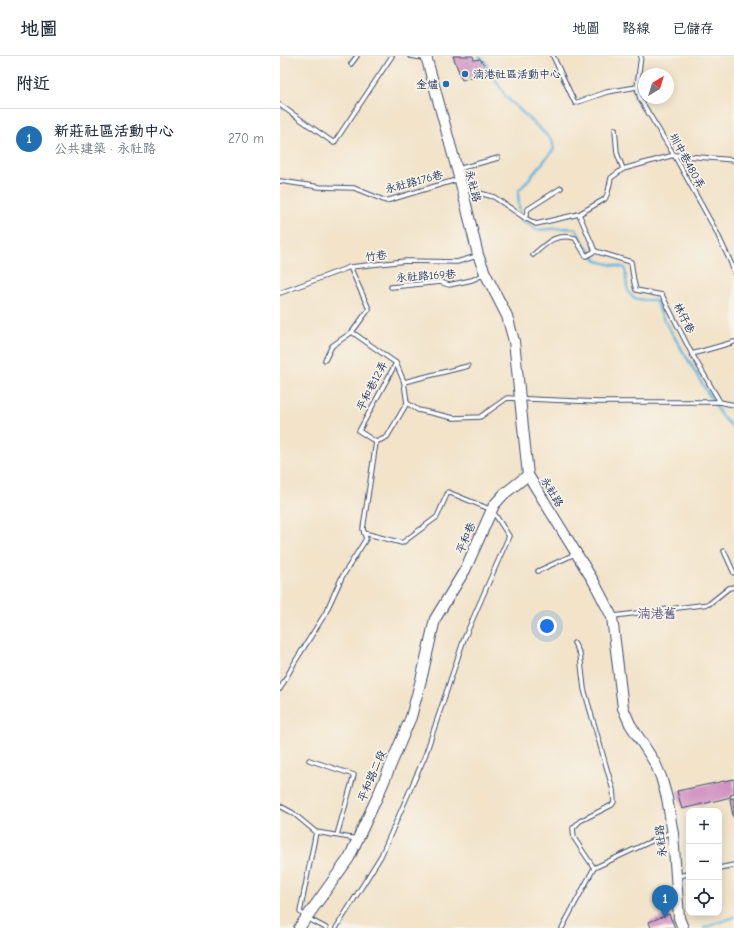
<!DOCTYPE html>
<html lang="zh-TW">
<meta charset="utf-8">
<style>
:root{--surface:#fff;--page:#f2f2f3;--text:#1f2937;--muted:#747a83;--line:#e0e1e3;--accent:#1f6fb2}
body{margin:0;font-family:"Comic Neue","LXGW WenKai TC",sans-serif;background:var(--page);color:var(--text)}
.controls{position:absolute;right:12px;bottom:12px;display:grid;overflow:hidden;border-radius:8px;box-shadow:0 2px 10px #0003}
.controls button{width:36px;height:36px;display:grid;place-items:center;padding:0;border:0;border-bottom:1px solid var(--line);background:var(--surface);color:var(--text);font:20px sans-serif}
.compass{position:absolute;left:358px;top:12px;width:36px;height:36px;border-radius:50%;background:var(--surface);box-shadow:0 2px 10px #0003;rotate:38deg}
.you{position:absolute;left:267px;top:570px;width:14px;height:14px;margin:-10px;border:3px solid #fff;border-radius:50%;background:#1a73e8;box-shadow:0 0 0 6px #1a73e833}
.badge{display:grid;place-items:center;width:26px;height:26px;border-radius:50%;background:var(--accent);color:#fff;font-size:13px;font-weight:700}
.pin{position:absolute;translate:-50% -33px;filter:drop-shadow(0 1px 2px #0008)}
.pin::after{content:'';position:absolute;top:21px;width:14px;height:12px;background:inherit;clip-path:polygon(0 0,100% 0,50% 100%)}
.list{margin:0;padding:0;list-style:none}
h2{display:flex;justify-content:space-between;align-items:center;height:52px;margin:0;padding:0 16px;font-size:17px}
h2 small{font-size:13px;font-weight:400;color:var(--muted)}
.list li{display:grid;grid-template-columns:26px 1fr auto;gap:12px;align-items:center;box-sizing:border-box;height:60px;padding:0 16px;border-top:1px solid var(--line)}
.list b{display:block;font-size:15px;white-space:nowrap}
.list p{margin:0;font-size:13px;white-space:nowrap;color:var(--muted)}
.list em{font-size:13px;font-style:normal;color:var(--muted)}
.icon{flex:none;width:22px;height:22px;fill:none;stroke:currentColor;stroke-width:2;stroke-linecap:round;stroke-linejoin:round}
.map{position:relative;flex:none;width:454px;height:872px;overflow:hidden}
header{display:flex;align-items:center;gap:24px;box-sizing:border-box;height:56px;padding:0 20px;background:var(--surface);border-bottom:1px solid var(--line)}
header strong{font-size:19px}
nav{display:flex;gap:22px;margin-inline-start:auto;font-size:14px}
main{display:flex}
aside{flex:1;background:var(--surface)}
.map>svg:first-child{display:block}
</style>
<header>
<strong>地圖</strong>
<nav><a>地圖</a><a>路線</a><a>已儲存</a></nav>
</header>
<main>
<aside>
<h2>附近<small></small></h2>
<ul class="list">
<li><span class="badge">1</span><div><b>新莊社區活動中心</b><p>公共建築 · 永社路</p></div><em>270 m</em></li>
</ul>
</aside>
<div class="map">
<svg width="454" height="872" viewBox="0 0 454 872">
<rect width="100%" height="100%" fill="#f7f3e8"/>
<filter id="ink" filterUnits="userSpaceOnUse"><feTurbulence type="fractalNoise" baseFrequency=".025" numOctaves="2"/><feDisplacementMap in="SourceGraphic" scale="8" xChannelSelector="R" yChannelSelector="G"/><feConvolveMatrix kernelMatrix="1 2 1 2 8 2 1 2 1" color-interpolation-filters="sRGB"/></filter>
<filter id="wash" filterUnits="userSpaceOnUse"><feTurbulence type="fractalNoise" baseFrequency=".012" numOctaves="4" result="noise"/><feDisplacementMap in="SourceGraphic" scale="16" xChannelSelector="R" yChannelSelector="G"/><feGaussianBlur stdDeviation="0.9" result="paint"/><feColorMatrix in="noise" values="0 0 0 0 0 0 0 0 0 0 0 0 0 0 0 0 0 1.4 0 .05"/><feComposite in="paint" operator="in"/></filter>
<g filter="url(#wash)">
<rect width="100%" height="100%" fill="#f2e3c9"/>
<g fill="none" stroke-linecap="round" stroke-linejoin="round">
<!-- stream -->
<g stroke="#60b6dc" stroke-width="2.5">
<path d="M 199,0 L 205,6 L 226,41 L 272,84 L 274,93 L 238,136 L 240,163 L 257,174 L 286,172 L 296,173 L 305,189 L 317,205 L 345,212 C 348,237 344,245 375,244 L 383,262 L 441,359 L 454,373"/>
<path d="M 424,872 L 454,861"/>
</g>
</g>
<g id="blocks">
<!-- building -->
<g fill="#d194c2">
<path d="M 173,0 L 193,0 L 194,4 L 200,3 L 209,16 L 182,24 Z"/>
<path d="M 454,723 L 454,738 L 450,739 L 451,741 L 402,753 L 397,735 Z"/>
<path d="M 454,742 L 454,761 L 453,761 L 450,743 Z"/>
<path d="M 389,858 L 395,872 L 371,872 L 369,866 Z"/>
</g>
</g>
</g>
<g filter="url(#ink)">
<use href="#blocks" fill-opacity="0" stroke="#3b4a6e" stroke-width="1"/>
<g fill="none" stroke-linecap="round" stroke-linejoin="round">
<!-- lane casing -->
<g stroke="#3b4a6e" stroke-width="5.5">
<g id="lane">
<path d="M 130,0 L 144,2"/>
<path d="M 273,0 L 295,47 L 327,36 L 357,31"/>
<path d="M 361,0 L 357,31 L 360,43 L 394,99 L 436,175 L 451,207 L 454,217"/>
<path d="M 71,8 L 77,0"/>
<path d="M 0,49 L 54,87 L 112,0"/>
<path d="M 335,73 L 337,97 L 343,113"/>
<path d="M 178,113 L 218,102"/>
<path d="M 0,125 L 40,131 L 74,132 L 106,145 L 179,123"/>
<path d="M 185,133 L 214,141 L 245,162 L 256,168 L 299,158 L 315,195 L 351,206 L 354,226 L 356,234 L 382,239 L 412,298 L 440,346"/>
<path d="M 299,158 L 325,143 L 328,136 L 331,122 L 343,113 L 394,99 L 454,104"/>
<path d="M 245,162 L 248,153 L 281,132"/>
<path d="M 253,199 C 268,186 275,177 295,182 L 306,200 L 315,195"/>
<path d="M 111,231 L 160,226 L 169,229 L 192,224 L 205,218"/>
<path d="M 0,237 L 70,211 L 126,205 L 177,206 L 197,200"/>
<path d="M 412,298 L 454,286"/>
<path d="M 45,304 L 52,290 L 72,276"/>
<path d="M 116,307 L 124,326 L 127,347"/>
<path d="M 124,326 L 188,310"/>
<path d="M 96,386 L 107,381 L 127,347 L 138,354 L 174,362 L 200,361 L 227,342 L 317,346 L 440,346 L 454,349"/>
<path d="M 444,495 L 454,517"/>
<path d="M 258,515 L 295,498"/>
<path d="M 334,560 L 429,548 L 449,532 L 454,531"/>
<path d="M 294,587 L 300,598 L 304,633 L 333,734 L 334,746 L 332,749 L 300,765 L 293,772 L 294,782 L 314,812"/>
<path d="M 0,633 L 16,604 L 45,558 L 62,521 L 86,483 L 83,473 L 96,386 L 79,375 L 116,307 L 72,276 L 89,253 L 70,211"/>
<path d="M 29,704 L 74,719 L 57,779"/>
<path d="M 0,750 L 13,757 L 36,776 L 77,783"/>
<path d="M 36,776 L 20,856 L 27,862 L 46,872"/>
<path d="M 439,812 L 454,809"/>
<path d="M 397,820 L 409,818"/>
<path d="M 56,872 L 101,800 L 145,700 L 184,583 L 229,480 L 212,454 L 168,436 L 157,461 L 122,487 L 84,477"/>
<path d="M 282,872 L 314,812 L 391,776"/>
</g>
</g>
<!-- secondary casing -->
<g stroke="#3b4a6e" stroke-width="12">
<g id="secondary">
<path d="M 146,0 L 182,132 L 198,199 L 205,217 L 227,260 L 234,285 L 248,419 L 314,526 L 332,561 L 343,652 L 350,668 L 375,707 L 381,721 L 387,742 L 393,778 L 399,862 L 403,872"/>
<path d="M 19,872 L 69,802 L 99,737 L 131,661 L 142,620 L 155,563 L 185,514 L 214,449 L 224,438 L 248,419"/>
</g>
</g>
<!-- lane -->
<use href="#lane" stroke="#fff" stroke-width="3.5"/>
<!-- secondary -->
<use href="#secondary" stroke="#fff" stroke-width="10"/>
</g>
</g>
<!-- markers -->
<g fill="#1f6fb2" stroke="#f7f3e8" stroke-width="1.5">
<circle cx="185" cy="18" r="4"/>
<circle cx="166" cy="28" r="4"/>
</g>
<g text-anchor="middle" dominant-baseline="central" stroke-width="3.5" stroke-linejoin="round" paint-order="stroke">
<!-- poi labels -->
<g font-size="11" fill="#1b2f5e" stroke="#f7f3e8" text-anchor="start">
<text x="193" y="18">湳港社區活動中心</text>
<text x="158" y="28" text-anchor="end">金爐</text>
</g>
<!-- street labels -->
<g font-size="11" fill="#1b2f5e" stroke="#f7f3e8">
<text transform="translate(407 105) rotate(61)">圳中巷480弄</text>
<text transform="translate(134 126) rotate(-15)">永社路176巷</text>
<text transform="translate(193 130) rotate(76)">永社路</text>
<text transform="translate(96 200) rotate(-6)">竹巷</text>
<text transform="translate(146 220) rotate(-4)">永社路169巷</text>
<text transform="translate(404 262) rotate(63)">林仔巷</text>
<text transform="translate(92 330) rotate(-63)">平和巷12弄</text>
<text transform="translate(272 436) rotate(59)">永社路</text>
<text transform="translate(186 482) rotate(-67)">平和巷</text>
<text transform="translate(92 720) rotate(-67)">平和路二段</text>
<text transform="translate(381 785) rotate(-96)">永社路</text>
</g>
<!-- quarter labels -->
<g font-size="13" fill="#5b5281" stroke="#f7f3e8">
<text x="377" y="557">湳港舊</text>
</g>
</g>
</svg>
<div class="controls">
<button>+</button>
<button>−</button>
<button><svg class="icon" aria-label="locate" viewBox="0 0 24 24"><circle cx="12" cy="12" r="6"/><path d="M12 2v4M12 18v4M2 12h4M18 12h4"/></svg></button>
</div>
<svg class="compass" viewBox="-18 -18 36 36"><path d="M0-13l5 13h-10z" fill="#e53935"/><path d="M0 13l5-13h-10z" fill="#747a83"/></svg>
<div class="you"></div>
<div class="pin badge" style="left:385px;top:862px">1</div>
</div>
</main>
